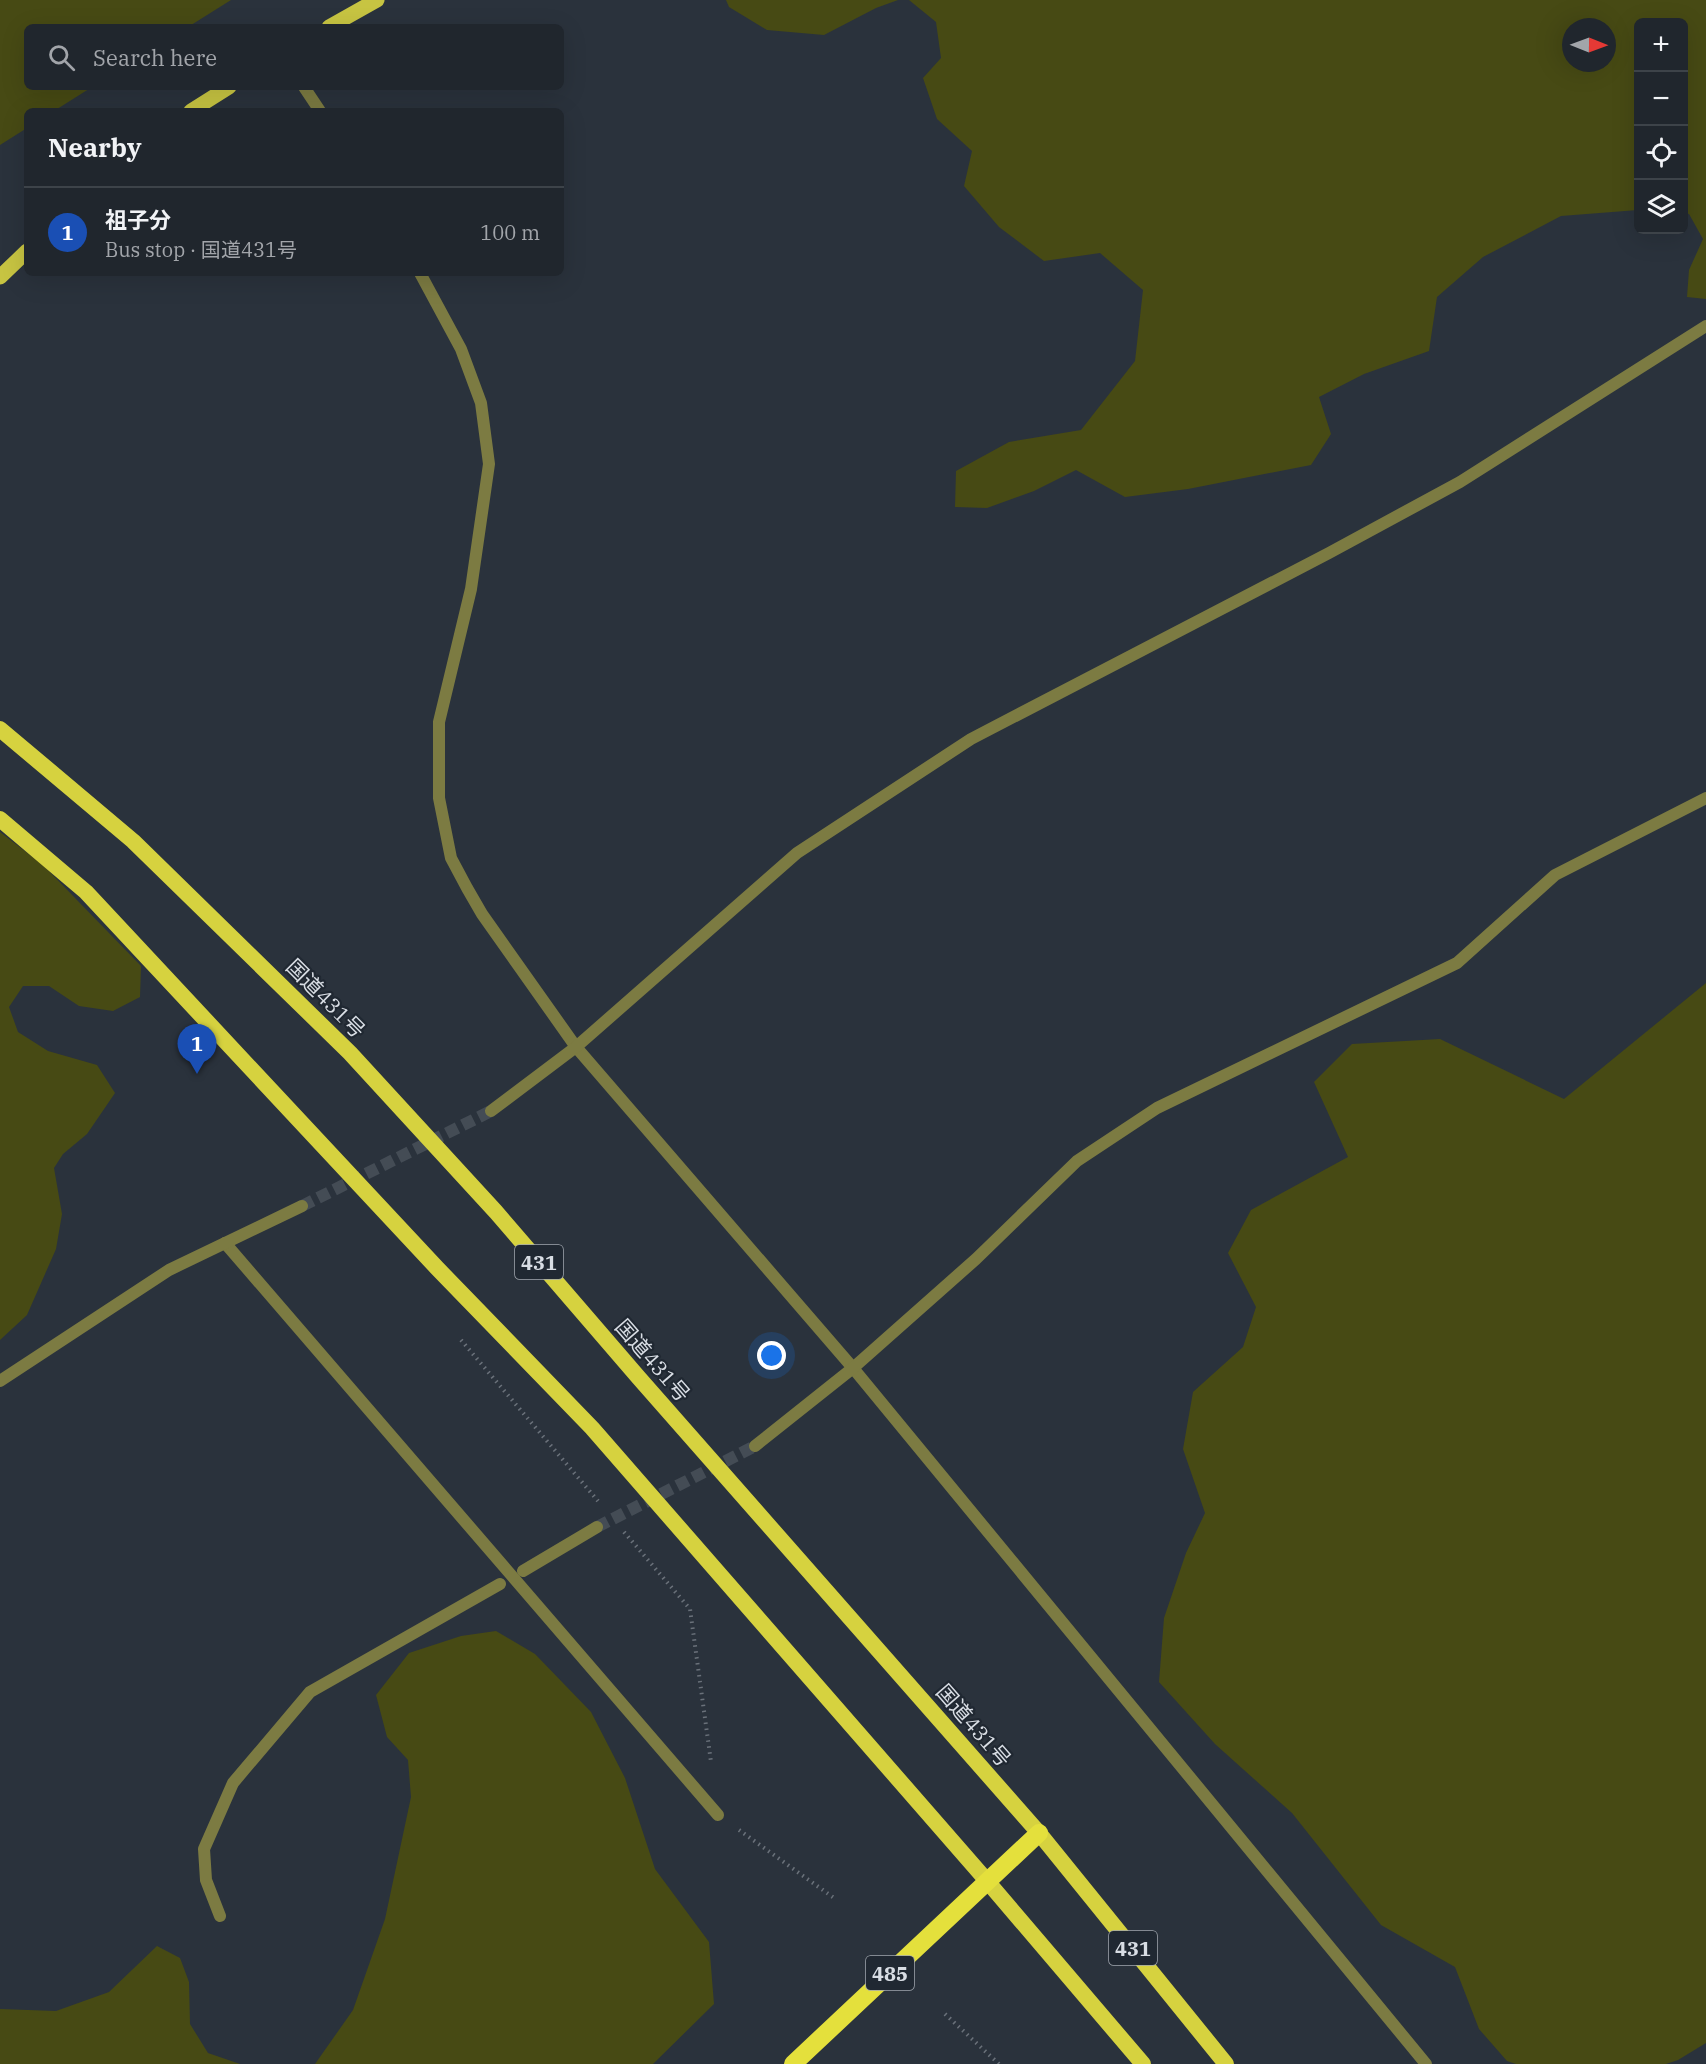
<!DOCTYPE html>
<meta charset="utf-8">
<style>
:root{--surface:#20262d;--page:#282e35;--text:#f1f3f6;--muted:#a2a5aa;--line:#3d4349;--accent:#8bbbb9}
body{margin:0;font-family:"IBM Plex Serif","Noto Sans JP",serif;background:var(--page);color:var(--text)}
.controls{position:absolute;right:18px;top:18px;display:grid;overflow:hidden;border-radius:9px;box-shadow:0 6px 24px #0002}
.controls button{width:54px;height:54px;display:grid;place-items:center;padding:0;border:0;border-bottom:2px solid var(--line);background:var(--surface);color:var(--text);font:30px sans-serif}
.compass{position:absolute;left:1562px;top:18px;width:54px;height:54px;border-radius:50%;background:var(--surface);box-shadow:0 6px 24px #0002;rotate:91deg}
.you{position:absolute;left:772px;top:1356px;width:21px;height:21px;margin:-15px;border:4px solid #fff;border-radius:50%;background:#1a73e8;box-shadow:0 0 0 9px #1a73e833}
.badge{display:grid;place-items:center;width:39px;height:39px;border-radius:50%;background:var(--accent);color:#fff;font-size:20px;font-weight:700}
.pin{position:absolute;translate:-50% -50px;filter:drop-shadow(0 2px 3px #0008)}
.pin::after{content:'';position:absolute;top:32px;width:21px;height:18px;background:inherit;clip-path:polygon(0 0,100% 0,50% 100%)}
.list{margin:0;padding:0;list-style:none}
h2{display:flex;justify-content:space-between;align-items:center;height:78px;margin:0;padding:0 24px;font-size:26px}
h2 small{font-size:20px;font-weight:400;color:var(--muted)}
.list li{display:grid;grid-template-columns:39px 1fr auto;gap:18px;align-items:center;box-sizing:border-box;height:90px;padding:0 24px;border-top:2px solid var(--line)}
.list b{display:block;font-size:22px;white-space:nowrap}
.list p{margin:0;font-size:20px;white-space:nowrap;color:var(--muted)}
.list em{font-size:20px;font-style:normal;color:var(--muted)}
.icon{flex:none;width:33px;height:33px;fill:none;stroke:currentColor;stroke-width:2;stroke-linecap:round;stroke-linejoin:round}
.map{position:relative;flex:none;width:1706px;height:2064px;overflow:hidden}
.search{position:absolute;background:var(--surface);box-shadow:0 6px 24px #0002;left:24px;top:24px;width:540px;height:66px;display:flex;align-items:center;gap:15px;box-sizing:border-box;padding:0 21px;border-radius:9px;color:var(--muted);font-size:22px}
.panel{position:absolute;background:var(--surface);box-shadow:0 6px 24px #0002;left:24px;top:108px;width:540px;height:168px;border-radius:9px}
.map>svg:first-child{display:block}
</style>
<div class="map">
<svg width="1706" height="2064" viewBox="0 0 1706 2064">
<rect width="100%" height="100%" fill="#2a323c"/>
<!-- green -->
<g fill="#474a14" fill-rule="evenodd">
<path d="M 0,0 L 231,0 L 188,27 L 27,27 L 27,87 L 92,87 L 54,111 L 27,111 L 27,128 L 0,145 Z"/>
<path d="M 726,0 L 898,0 L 876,8 L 824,35 L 767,30 L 729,7 Z"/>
<path d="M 909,0 L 1706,0 L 1706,299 L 1687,297 L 1689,270 L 1703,239 L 1689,214 L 1684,213 L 1684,22 L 1638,22 L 1638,210 L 1561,216 L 1483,257 L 1437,297 L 1429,351 L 1364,374 L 1319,397 L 1331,434 L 1311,465 L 1188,489 L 1125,497 L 1076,470 L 1034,491 L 987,508 L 955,507 L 956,471 L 1009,442 L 1081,430 L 1135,361 L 1143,290 L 1100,253 L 1044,261 L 999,227 L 964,186 L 972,151 L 937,119 L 923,78 L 941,58 L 936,22 ZM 1571,27 L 1607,27 L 1607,63 L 1571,63 Z"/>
<path d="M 0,832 L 43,865 L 141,966 L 140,997 L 113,1011 L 79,1006 L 49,986 L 23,986 L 9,1007 L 18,1032 L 48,1051 L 97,1065 L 115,1093 L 87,1134 L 63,1154 L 54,1168 L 62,1214 L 56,1249 L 27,1315 L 0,1340 Z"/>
<path d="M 1706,983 L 1706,2043 L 1678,2060 L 1666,2064 L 1516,2064 L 1507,2061 L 1479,2029 L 1455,1967 L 1381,1925 L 1292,1813 L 1215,1744 L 1159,1682 L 1164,1618 L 1186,1553 L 1205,1513 L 1183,1449 L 1193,1392 L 1243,1347 L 1256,1307 L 1228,1253 L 1251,1210 L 1348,1157 L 1314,1082 L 1352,1044 L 1440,1039 L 1564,1099 Z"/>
<path d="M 496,1631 L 535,1654 L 591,1712 L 625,1778 L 655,1869 L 709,1942 L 714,2004 L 653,2064 L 315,2064 L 353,2010 L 385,1919 L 411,1797 L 408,1760 L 387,1737 L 376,1695 L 409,1653 L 461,1636 Z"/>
<path d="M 157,1946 L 180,1958 L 189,1982 L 190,2024 L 208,2053 L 240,2064 L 0,2064 L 0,2009 L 56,2011 L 109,1992 Z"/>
</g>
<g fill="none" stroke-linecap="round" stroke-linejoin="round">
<!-- minor-tunnel -->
<g stroke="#444c55" stroke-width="12" stroke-dasharray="12 6" stroke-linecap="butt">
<path d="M 302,1206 L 491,1111"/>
<path d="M 597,1527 L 755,1446"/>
</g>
<!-- path -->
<g stroke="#6a717a" stroke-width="4" stroke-dasharray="1.5 4.5" stroke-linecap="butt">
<path d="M 461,1340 L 598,1501"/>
<path d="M 624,1532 L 690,1609 L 711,1762"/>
<path d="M 739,1830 L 834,1898"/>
<path d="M 945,2014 L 999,2064"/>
</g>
<!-- minor -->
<g stroke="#7c7b42" stroke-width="12">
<path d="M 304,87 L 320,111"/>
<path d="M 420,273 L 461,349 L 481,403 L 489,464 L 471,589 L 439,722 L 439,798 L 451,858 L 467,888 L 482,914 L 576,1047 L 853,1368 L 1426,2064"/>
<path d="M 491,1111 L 576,1047 L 797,853 L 971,739 L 1329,553 L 1460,482 L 1706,326"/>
<path d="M 225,1243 L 718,1815"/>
<path d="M 0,1381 L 169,1270 L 302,1206"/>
<path d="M 755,1446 L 853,1368 L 976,1259 L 1077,1161 L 1157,1108 L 1457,963 L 1555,875 L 1706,798"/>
<path d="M 523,1571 L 597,1527"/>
<path d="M 220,1916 L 206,1880 L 204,1849 L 233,1783 L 310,1692 L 500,1584"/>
</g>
<!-- primary -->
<g stroke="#c7c442" stroke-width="15">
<path d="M 329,27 L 377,0"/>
<path d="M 191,111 L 229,87"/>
<path d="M 0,277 L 27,251"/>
</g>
<!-- trunk -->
<g stroke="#d6d23f" stroke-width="16">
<path d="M 0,729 L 133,841 L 350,1053 L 496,1212 L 639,1378 L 1039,1833 L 1226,2064"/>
<path d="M 0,819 L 86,892 L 437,1268 L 592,1428 L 987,1881 L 1143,2064"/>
</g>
<!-- motorway -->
<path stroke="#e4e03c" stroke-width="18" d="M 793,2064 L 1039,1833"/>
</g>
<g text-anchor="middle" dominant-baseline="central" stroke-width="4.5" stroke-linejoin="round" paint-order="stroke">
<!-- shield labels -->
<g fill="#202832" stroke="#a1a7af" stroke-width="1.5">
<rect x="515" y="1245" width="48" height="34" rx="4.5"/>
<rect x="1109" y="1931" width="48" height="34" rx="4.5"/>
<rect x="866" y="1956" width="48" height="34" rx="4.5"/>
</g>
<g font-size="20" font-weight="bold" fill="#d8dde4">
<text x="539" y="1262">431</text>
<text x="1133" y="1948">431</text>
<text x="890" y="1973">485</text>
</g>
<!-- street labels -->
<g font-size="21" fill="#d8dde4" stroke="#202832">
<text transform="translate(326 998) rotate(45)">国道431号</text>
<text transform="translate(653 1360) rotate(49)">国道431号</text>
<text transform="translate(974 1725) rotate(49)">国道431号</text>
</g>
</g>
</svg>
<div class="controls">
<button>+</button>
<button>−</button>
<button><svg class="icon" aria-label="locate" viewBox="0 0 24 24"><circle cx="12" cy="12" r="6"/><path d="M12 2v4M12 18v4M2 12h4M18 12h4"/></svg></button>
<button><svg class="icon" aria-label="layers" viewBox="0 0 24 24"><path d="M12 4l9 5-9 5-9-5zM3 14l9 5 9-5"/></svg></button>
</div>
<svg class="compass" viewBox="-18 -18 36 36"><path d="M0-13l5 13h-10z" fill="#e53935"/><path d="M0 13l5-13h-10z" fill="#a2a5aa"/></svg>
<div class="you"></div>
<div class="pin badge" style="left:197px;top:1074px;background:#1a4fb4">1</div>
<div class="search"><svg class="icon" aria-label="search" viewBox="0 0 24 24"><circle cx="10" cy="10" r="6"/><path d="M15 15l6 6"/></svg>Search here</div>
<section class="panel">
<h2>Nearby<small></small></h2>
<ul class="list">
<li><span class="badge" style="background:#1a4fb4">1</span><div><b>祖子分</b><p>Bus stop · 国道431号</p></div><em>100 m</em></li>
</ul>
</section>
</div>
